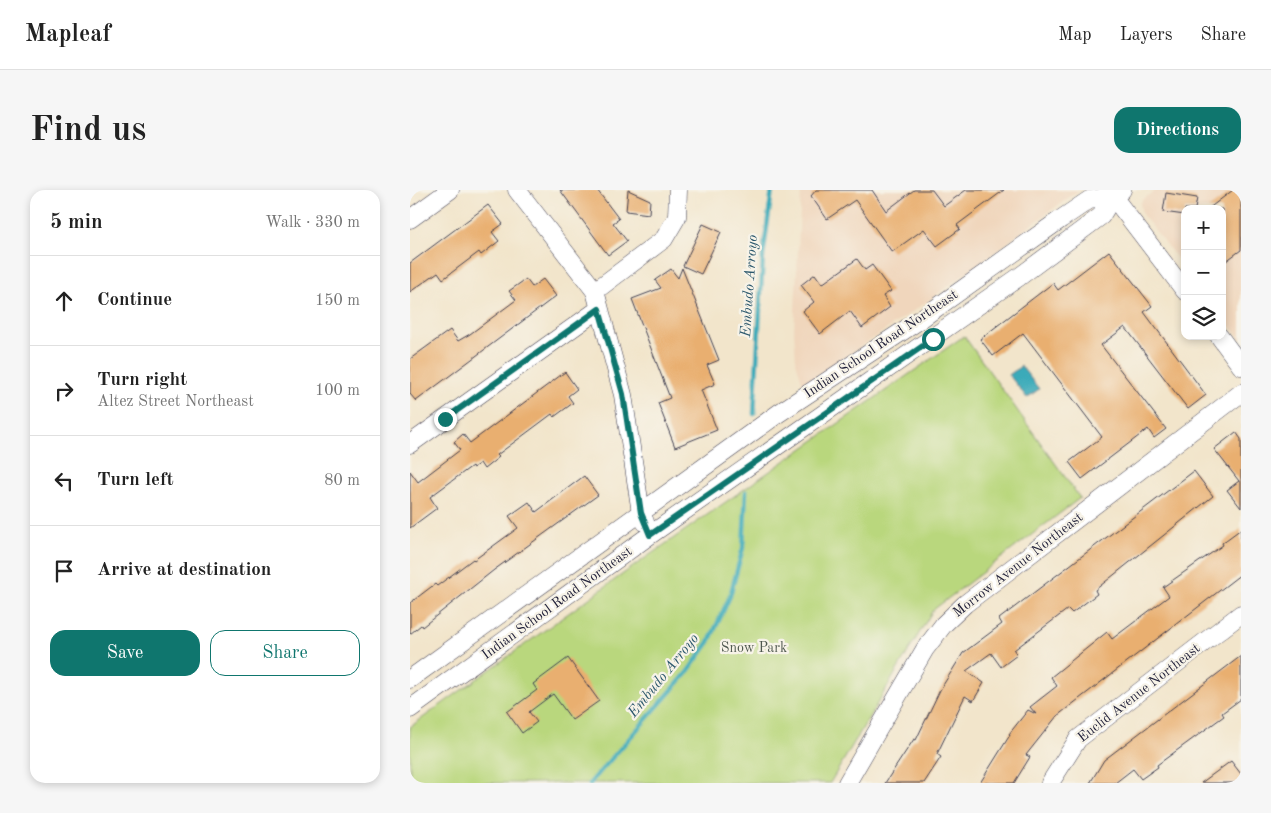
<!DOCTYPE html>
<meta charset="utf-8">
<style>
:root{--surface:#fff;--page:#f6f6f6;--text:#222;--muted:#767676;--line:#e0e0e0;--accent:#0f766e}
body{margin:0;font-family:"Old Standard TT",serif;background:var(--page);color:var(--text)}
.controls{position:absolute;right:15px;top:15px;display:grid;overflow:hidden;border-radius:10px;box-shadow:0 2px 8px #0003}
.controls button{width:45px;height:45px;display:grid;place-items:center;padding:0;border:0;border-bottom:1px solid var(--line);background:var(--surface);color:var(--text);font:25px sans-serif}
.stop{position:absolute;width:15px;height:15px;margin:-11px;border:4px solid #0f766e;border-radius:50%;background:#fff}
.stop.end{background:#0f766e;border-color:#fff;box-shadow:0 1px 5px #0008}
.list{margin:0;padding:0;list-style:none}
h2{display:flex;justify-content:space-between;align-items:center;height:65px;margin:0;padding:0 20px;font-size:21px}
h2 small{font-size:16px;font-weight:400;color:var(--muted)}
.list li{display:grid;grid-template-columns:32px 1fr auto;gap:15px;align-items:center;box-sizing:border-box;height:90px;padding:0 20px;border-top:1px solid var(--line)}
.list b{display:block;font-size:19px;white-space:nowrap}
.list p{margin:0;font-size:16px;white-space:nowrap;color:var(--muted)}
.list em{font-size:16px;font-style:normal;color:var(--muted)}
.actions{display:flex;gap:10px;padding:15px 20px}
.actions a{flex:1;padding:11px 0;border:1px solid var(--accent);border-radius:15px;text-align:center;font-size:18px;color:var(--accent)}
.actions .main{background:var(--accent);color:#fff}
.icon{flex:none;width:28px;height:28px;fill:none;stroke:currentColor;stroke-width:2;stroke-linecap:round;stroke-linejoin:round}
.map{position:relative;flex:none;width:831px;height:593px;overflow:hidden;border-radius:15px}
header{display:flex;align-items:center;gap:30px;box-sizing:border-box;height:70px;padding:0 25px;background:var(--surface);border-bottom:1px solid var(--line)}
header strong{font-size:24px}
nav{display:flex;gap:28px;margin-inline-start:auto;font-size:18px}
.intro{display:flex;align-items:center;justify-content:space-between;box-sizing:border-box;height:120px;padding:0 30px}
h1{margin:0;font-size:35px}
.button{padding:12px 22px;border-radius:15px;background:var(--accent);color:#fff;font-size:18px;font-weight:700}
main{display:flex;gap:30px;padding:0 30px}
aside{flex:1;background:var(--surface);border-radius:15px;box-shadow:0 2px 8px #0003}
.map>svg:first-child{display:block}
</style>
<header>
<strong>Mapleaf</strong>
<nav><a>Map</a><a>Layers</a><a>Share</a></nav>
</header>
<div class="intro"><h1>Find us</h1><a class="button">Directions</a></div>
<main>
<aside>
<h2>5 min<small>Walk · 330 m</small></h2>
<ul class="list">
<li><svg class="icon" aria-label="ahead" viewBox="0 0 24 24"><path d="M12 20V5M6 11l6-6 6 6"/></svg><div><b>Continue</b></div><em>150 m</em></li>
<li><svg class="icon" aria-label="right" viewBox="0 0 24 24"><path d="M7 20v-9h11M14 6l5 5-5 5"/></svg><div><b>Turn right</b><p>Altez Street Northeast</p></div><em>100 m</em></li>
<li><svg class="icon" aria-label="left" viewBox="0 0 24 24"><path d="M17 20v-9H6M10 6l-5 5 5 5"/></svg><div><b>Turn left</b></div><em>80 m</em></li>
<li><svg class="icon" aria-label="arrive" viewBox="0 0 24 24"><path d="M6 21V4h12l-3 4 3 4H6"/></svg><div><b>Arrive at destination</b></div></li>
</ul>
<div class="actions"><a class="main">Save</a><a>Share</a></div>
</aside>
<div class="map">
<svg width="831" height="593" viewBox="0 0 831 593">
<rect width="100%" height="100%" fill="#f7f3e8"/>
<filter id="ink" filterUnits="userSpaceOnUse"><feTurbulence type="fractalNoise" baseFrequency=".02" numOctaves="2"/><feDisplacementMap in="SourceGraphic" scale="10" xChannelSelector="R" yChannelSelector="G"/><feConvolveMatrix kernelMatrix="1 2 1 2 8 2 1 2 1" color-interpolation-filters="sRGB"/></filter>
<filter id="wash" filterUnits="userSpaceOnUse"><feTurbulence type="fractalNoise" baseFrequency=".0096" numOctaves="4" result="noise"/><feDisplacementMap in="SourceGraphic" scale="20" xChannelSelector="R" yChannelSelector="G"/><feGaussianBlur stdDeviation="1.12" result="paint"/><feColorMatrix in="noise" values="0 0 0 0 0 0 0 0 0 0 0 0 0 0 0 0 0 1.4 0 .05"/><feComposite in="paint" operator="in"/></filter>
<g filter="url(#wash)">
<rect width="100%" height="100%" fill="#f2e5cb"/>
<!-- built -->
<g fill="#f0d6bc">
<path d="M 391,0 L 669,0 L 518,111 L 393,196 L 386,171 L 384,141 Z"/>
<path d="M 746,0 L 831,0 L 831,150 L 812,126 L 812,19 L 775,19 L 775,78 L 732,24 L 730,14 L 733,9 Z"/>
</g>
<!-- green -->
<path fill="#b9d77d" stroke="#6e7c5c" d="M 554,146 L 670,308 L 523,420 L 420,593 L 0,593 L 0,537 L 231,371 Z"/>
<!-- water -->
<path fill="#3baab9" stroke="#2e667a" d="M 611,176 L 629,199 L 617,208 L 599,185 Z"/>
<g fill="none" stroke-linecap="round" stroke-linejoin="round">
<!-- stream -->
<g stroke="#3baab9" stroke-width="4.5">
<path d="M 344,224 L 353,66 L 362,0"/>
<path d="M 180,593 L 276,484 L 299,452 L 320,406 L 333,358 L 336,302"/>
</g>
</g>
<g id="blocks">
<!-- building -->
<g fill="#e9af70">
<path d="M 150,0 L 187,0 L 209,29 L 203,33 L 217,51 L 198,65 Z"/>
<path d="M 218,0 L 240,10 L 239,24 L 216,21 Z"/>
<path d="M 406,0 L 462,0 L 476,21 L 504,0 L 522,0 L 534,16 L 556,0 L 594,0 L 547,35 L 550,39 L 527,56 L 514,39 L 482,62 L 445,10 L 417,29 L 401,6 Z"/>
<path d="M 823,0 L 831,0 L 831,60 L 812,74 L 812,19 L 798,19 Z"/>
<path d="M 756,3 L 787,8 L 785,19 L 775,19 L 775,25 L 753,22 Z"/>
<path d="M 78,15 L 93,34 L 82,42 L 89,51 L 71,65 L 69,62 L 33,89 L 28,82 L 0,102 L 0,73 Z"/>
<path d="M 293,34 L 311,42 L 291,84 L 273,76 Z"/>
<path d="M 699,61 L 742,116 L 734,122 L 796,205 L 778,219 L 715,137 L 691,155 L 756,239 L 744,248 L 738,239 L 672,289 L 659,272 L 692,247 L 613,143 L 583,166 L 570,149 L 643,93 L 648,100 Z"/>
<path d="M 447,69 L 455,80 L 462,75 L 481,101 L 473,106 L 480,117 L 452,138 L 440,121 L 410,144 L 393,121 L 404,112 L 391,95 L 405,84 L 412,94 Z"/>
<path d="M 272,78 L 309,170 L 297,175 L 305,194 L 291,200 L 307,240 L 265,257 L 248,213 L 260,208 L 222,109 L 251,98 L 245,90 L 261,79 L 268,88 Z"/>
<path d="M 116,89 L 122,97 L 133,89 L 146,106 L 6,211 L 0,204 L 0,169 L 40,140 L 48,151 L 60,144 L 106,110 L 99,101 Z"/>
<path d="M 155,182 L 167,199 L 158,206 L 163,213 L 144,227 L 142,224 L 87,265 L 89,267 L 74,279 L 70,273 L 63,278 L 62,276 L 20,307 L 27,318 L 0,338 L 0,281 L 8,292 L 50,260 L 44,252 L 53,244 L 60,253 Z"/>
<path d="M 826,242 L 831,249 L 831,318 L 817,300 L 829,291 L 804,259 Z"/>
<path d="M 784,281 L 803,306 L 685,400 L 687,404 L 662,423 L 658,419 L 604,460 L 607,465 L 591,477 L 581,463 L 556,481 L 574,493 L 563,511 L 555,506 L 527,564 L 531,567 L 514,593 L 475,593 L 504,549 L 506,550 L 530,500 L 553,463 L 592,434 L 589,429 Z"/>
<path d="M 174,286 L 188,305 L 84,380 L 12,437 L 11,435 L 0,444 L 0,413 L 25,394 L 27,396 L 63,369 L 64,370 L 108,338 L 99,326 L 119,312 L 126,322 Z"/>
<path d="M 831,339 L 831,384 L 647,526 L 616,565 L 620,567 L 604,593 L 570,593 L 600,545 L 599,544 L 618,520 L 626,524 L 620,517 L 647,496 L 641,487 L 697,442 L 702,449 L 759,406 L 753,397 L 813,355 L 812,353 Z"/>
<path d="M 831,466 L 831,509 L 812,523 L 814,526 L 747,575 L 748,577 L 731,589 L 723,579 L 705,593 L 680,593 L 694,570 Z"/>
<path d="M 158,468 L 189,511 L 162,530 L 143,504 L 119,522 L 127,532 L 112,543 L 97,522 L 127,500 L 123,494 Z"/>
<path d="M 821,571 L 831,584 L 831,593 L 791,593 Z"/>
</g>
</g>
</g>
<g filter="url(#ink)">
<use href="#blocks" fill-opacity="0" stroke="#413f51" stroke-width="1"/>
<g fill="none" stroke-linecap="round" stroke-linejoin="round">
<!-- minor casing -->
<g stroke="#413f51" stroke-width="19">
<g id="minor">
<path d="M 107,0 L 185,101 L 213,205 L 231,323 L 235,332"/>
<path d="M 698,0 L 775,101"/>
<path d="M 0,29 L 40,0"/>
<path d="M 185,101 L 254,49 L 267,27 L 268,0"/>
<path d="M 809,146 L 831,176"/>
<path d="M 0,254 L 189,119"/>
<path d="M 0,489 L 369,223 L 508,131 L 651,29 L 679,10 L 703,6"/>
<path d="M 0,519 L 240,345 L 609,87 L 691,26 L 703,6 L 712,0"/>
<path d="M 437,593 L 515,459 L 534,434 L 555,414 L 831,203"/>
<path d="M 640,593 L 668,549 L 831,424"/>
</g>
</g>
<!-- minor -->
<use href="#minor" stroke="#fff" stroke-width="18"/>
</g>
</g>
<g fill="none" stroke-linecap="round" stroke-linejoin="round" filter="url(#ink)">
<!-- route -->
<path stroke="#0f766e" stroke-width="6" d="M 35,229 L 189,119 L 213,204 L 231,323 L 240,345 L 523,149"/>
</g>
<g text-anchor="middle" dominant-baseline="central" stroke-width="4.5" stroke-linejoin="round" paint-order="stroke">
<!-- street labels -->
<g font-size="14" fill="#22223b" stroke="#f7f3e8">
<text transform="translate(471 154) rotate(-34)">Indian School Road Northeast</text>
<text transform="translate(608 375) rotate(-38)">Morrow Avenue Northeast</text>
<text transform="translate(147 413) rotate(-36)">Indian School Road Northeast</text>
<text transform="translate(729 503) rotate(-38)">Euclid Avenue Northeast</text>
</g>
<!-- park labels -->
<g font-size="14" fill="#4f584f" stroke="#f7f3e8">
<text x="344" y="458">Snow Park</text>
</g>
<!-- water labels -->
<g font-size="15" font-style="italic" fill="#2c586d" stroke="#f7f3e8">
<text transform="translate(340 96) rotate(-86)">Embudo Arroyo</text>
<text transform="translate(254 486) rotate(-51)">Embudo Arroyo</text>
</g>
</g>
</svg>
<div class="controls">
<button>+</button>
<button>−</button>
<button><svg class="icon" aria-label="layers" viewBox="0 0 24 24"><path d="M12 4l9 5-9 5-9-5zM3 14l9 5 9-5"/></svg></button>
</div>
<div class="stop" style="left:523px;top:149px"></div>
<div class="stop end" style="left:35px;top:229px"></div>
</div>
</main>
